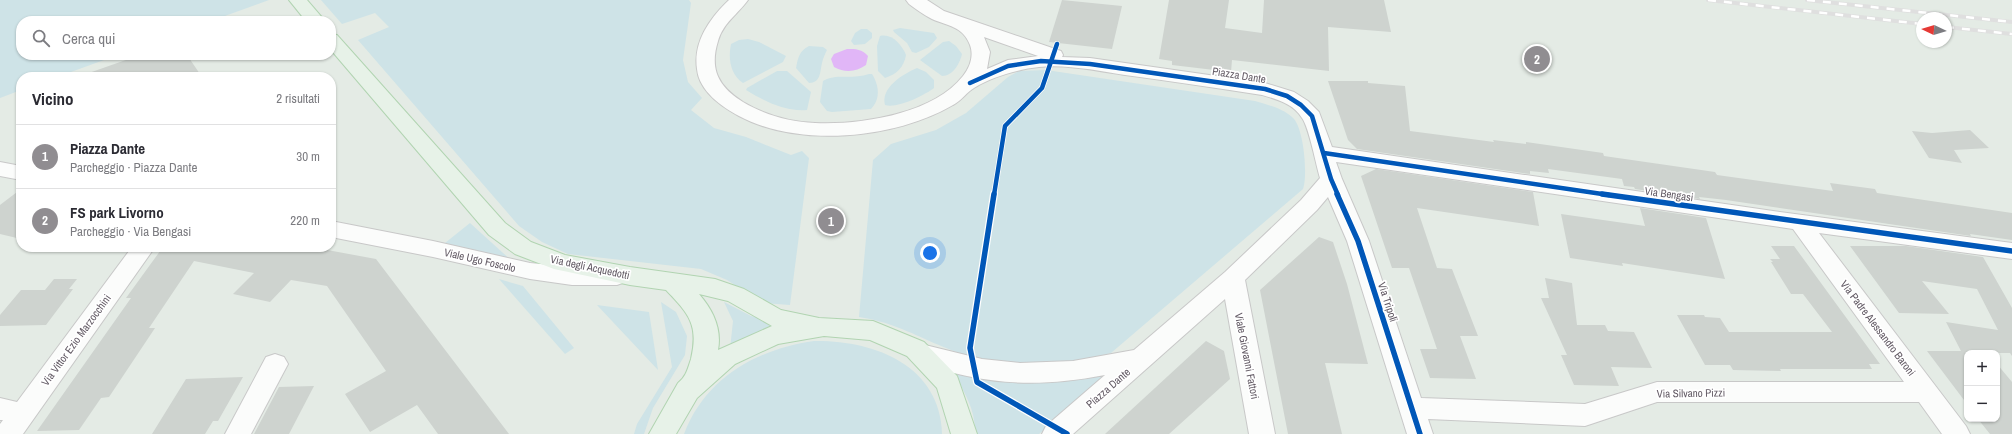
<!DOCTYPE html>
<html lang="it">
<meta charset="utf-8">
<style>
:root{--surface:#fff;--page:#f7f7f7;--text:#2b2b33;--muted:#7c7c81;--line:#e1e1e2;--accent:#908d91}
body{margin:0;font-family:"Archivo Narrow",sans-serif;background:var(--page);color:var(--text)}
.controls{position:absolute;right:12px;bottom:12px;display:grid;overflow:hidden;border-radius:8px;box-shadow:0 1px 3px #0004}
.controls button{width:36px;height:36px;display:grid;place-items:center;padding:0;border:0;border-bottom:1px solid var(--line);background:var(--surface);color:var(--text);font:20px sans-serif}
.compass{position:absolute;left:1916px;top:12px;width:36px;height:36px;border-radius:50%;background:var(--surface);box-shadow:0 1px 3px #0004;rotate:274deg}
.you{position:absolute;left:930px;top:253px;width:14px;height:14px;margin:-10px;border:3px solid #fff;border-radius:50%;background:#1a73e8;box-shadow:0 0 0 6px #1a73e833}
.badge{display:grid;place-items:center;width:26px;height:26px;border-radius:50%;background:var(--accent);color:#fff;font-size:13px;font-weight:700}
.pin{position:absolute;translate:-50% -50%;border:2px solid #fff;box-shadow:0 1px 4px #0006}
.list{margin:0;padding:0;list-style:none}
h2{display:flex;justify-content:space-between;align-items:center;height:52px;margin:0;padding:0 16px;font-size:17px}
h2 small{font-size:13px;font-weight:400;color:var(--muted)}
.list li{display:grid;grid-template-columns:26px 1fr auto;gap:12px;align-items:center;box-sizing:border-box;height:64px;padding:0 16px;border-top:1px solid var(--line)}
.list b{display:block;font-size:15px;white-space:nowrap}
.list p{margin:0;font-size:13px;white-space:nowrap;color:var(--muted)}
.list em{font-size:13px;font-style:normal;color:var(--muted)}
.icon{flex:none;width:22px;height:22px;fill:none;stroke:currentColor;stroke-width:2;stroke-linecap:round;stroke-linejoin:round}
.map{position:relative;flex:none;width:2012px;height:434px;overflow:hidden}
.search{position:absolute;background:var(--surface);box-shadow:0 1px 3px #0004;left:16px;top:16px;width:320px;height:44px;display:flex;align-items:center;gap:10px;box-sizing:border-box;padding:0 14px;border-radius:16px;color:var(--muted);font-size:15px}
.panel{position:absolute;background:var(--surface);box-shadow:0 1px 3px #0004;left:16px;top:72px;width:320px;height:180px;border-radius:16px}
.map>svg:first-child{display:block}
</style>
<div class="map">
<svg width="2012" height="434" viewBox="0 0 2012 434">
<rect width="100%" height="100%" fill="#e4ebe5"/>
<!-- green -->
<g fill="#cee3e7">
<path d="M 0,0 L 269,0 L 211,21 L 21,21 L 21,55 L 118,55 L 57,77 L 21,77 L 21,90 L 0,98 Z"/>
<path d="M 321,0 L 689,0 L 691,3 L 683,60 L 688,82 L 702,98 L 691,110 L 714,128 L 746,137 L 791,155 L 802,151 L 809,158 L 790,305 L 763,303 L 727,280 L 701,269 L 568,254 L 542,242 L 519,226 L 358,40 L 389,27 L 375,13 L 342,24 Z"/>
<path d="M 900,28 L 934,33 L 937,38 L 929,47 L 916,53 L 912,52 L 907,43 L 894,32 L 893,30 Z"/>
<path d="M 861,29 L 867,29 L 872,33 L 872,38 L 865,44 L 854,45 L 851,41 L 855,33 Z"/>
<path d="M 880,36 C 892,33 902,45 906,55 C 904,67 897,74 885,78 L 878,71 L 877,46 Z"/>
<path d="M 748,39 L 759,42 L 786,56 L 783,62 L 743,83 C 730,74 728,58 731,44 L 739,40 Z"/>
<path d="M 949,41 L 956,46 L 962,54 C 960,63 953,76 942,76 L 920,60 L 943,42 Z"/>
<path d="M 809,46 L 823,47 L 827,50 C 825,54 823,58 822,63 C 820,71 821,83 809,83 L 796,68 C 798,58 799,51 809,46 Z"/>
<path d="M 917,68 L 926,72 L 934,80 L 934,88 C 925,95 897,109 885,105 C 880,88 903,74 917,68 Z"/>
<path d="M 1046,70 L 1255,101 C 1268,105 1282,108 1292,117 C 1304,126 1308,176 1303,189 L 1111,353 C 1098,356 1085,361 1072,362 C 1033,366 987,365 951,350 C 917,337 897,323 859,317 L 873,160 L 891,144 L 936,130 L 966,113 L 1008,77 L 1019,71 Z"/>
<path d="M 777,71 L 787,71 L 811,92 L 807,110 C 785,112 764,101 746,90 L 747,88 Z"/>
<path d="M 869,74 L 872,74 C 879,85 881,99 871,109 L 832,112 L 827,111 L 820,102 L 823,81 C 835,73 852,80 869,74 Z"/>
<path d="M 470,223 L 513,262 L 445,243 Z"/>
<path d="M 499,279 L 523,286 L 574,348 L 565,354 Z"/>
<path d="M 661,302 L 676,312 L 687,336 L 685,355 L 653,408 L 644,434 L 634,434 L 637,424 L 672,367 Z"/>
<path d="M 724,302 L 751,316 L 782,324 L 730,349 L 733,321 Z"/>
<path d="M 597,305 L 649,312 L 658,370 Z"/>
<path d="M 814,341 C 874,340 940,365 942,434 L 684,434 C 705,378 757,349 814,341 Z"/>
<path d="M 957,371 L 1067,380 L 1110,375 L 1039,434 L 975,434 C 976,411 965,393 954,374 Z"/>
</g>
<!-- water -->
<path fill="#e1b6f7" d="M 847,49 C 856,49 862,49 868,56 L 866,65 C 856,72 845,73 834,67 L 831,59 L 834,54 Z"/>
<!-- building -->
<g fill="#ced3cf">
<path d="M 1062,0 L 1122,6 L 1112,49 L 1049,42 Z"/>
<path d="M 1169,0 L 1229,0 L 1225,28 L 1262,33 L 1264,0 L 1384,0 L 1391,32 L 1328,27 L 1329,71 L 1232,60 L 1231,72 L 1172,65 L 1172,61 L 1159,59 Z"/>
<path d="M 140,55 L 187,55 L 202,77 L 86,77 L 86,74 Z"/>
<path d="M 1328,81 L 1368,81 L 1368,83 L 1405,86 L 1410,131 L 1494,142 L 1493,140 L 1526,144 L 1526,142 L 1603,153 L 1604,156 L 1715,172 L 1717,175 L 1833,191 L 1830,183 L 1875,189 L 1877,193 L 2012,213 L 2012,240 L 1970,234 L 1971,236 L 1726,200 L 1699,197 L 1700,199 L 1635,189 L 1634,187 L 1624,186 L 1622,179 L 1548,169 L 1549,173 L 1530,171 L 1530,174 L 1357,149 L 1348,140 Z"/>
<path d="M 1970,130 L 1989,148 L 1954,150 L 1962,163 L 1929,158 L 1912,131 L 1932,133 Z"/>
<path d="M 1376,169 L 1533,192 L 1539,226 L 1417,208 L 1437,268 L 1452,269 L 1478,336 L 1460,336 L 1476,379 L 1430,378 L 1420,349 L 1437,349 L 1409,268 L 1392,268 L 1361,176 Z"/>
<path d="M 21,189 L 21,239 L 0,234 L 0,205 Z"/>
<path d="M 1640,208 L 1706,218 L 1725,279 L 1622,263 L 1623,266 L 1570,258 L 1561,214 L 1645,226 Z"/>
<path d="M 1319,237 L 1333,242 L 1347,284 L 1368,364 L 1325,363 L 1342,434 L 1288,434 L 1260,290 Z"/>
<path d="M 1771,246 L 1794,246 L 1880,364 L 1869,364 L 1872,369 L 1780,369 L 1781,371 L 1733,370 L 1730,365 L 1705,365 L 1677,315 L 1704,315 L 1705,317 L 1720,318 L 1729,332 L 1832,332 L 1803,294 L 1791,294 L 1771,262 L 1773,262 L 1770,259 L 1780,259 Z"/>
<path d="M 1850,246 L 1906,246 L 1983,257 L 2012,308 L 2012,356 L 2010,353 L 1967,353 L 1967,404 L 1927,351 L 1961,351 L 1946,322 L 1998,330 L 1977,289 L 1922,281 L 1949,314 L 1899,313 Z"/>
<path d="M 163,247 L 311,247 L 376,259 L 509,434 L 438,434 L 417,405 L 370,432 L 345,394 L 386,371 L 327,286 L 291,280 L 270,302 L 233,294 L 254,273 L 194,261 L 149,328 L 155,328 L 109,397 L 101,398 L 79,430 L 37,431 L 131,298 L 126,298 Z"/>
<path d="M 1545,278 L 1572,283 L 1577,325 L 1605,325 L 1608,331 L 1634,332 L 1652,368 L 1611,367 L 1619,386 L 1574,385 L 1561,355 L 1567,355 L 1541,298 L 1549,298 Z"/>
<path d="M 54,279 L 77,279 L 69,289 L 73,289 L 46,325 L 0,326 L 0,315 L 21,290 L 45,290 Z"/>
<path d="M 1206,341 L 1224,351 L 1230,379 L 1169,434 L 1105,434 Z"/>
<path d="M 1997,364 L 2012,382 L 2012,434 L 1990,434 L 1978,419 L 1997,419 Z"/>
<path d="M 243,377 L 218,421 L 213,421 L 205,434 L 152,434 L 186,379 Z"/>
<path d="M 314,386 L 289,434 L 254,434 L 279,387 Z"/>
</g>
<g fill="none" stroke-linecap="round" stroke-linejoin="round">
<!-- minor casing -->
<g stroke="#c8c8c8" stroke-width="2">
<g id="minor">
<path d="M 729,0 L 748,0 C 738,14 723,23 718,41 C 709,70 719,87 743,102 C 765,115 789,122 815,123 C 861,125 933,114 963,76 C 970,67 974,56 970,45 C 963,26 947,26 932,19 C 924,15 916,9 909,4 L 906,0 L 927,0 L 944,11 L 1061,51 L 1063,55 L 1062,57 L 1090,58 L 1265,83 L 1294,92 L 1308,101 L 1319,112 L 1332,147 L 1773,211 L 2012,243 L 2012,259 L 1819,233 L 1966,426 L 1970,434 L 1942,434 L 1919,402 L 1657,402 L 1585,426 L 1428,419 L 1433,434 L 1407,434 L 1347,241 L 1328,197 L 1317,210 L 1245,280 L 1275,434 L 1249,434 L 1225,299 L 1073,434 L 1042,434 L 1046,426 L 1105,375 C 1032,389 982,384 912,361 L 909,354 L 912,347 L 921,344 L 982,359 L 1020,363 L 1073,361 L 1134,350 L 1225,272 L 1301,200 L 1320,178 C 1316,165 1309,127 1302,118 C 1294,104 1276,99 1262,95 C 1217,88 1171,81 1125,75 C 1100,71 1065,64 1039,67 C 1019,69 991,77 974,88 C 967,92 961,101 953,105 C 895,139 799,148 739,116 C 722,107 699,91 697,69 C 693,42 710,18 729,0 ZM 984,37 L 1038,56 L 1008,60 L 987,69 L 990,52 ZM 1336,162 L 1793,229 L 1904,382 L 1657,382 L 1585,404 L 1421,398 L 1369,241 L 1342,179 Z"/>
<path d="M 0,162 L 21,166 L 21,180 L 0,176 Z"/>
<path d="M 331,221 L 433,241 L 530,263 L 572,267 L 617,267 L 625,270 L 629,276 L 625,282 L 617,285 L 572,285 L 530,279 L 433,257 L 331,237 Z"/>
<path d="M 132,247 L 155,247 L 23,434 L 0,434 L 0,424 L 3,420 L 0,420 L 0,398 L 17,402 Z"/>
<path d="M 275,354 L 284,357 L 288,364 L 251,434 L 225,434 L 266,357 Z"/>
</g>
</g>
<!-- major casing -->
<g stroke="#b1d4b1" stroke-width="2">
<g id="major">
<path d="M 289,0 L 307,0 L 325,21 L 306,21 Z"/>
<path d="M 331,34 L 337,35 L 505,223 L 531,242 L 565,255 L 630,267 L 715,279 L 744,289 L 781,310 L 819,318 L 873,321 L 924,342 L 957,376 L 977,434 L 951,434 L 937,388 L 907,356 L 870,340 L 824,336 L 778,344 L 735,364 L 697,398 L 676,434 L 649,434 L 678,383 C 686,377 688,368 691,359 C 699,325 689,314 666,290 L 630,285 L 554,269 L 515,254 L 489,235 L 331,50 ZM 699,294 L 728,301 L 772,326 L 718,350 C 722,329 713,310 699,294 Z"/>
</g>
</g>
<!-- minor -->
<use href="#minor" fill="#fbfcfb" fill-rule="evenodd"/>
<!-- major -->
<use href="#major" fill="#e7f2e8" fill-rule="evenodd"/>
<!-- rail casing -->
<g stroke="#dfdfdf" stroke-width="4">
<g id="rail">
<path d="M 1708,0 L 1922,24"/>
<path d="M 1807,0 L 2012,22"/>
<path d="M 1946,27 L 2012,34"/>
</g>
</g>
<!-- rail -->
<use href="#rail" stroke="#fff" stroke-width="2.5" stroke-dasharray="8" stroke-linecap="butt"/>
<!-- cycleway-far1 casing -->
<g stroke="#fff" stroke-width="6">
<g id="cycleway-far1">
<path d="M 970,83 L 1008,66 L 1041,61 L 1090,64 L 1265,89 L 1287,96 L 1301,105 L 1312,116 L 1331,179 L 1338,195"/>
<path d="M 1324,153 L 1609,195"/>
<path d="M 994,195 L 1005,126 L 1042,88 L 1057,44"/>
</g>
</g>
<!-- cycleway casing -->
<g stroke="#fff" stroke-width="8">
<g id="cycleway">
<path d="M 994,194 L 970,348 L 977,382 L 1067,434"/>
<path d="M 1337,194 L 1358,241 L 1420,434"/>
<path d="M 1602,194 L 2012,251"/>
</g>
</g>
<!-- cycleway-far1 -->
<use href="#cycleway-far1" stroke="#0057b8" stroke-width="4.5"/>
<!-- cycleway -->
<use href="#cycleway" stroke="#0057b8" stroke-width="5.5"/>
</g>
<g text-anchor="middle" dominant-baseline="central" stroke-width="3.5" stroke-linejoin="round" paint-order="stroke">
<!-- street labels -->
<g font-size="11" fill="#625a64" stroke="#fff">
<text transform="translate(1239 75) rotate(9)">Piazza Dante</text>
<text transform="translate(1669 194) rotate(8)">Via Bengasi</text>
<text transform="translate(480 260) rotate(13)">Viale Ugo Foscolo</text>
<text transform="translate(590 267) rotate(12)">Via degli Acquedotti</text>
<text transform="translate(1388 302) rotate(72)">Via Tripoli</text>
<text transform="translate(1878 328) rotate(53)">Via Padre Alessandro Baroni</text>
<text transform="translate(76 340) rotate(-54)">Via Vittor Ezio Marzocchini</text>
<text transform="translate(1247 356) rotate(79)">Viale Giovanni Fattori</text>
<text transform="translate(1108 388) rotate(-41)">Piazza Dante</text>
<text transform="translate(1691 393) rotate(-1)">Via Silvano Pizzi</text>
</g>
</g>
</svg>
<div class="controls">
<button>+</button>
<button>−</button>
</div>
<svg class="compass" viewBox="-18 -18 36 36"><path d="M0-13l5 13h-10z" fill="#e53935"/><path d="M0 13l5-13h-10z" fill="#7c7c81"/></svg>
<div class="you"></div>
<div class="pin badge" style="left:831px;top:221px">1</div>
<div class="pin badge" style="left:1537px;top:59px">2</div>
<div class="search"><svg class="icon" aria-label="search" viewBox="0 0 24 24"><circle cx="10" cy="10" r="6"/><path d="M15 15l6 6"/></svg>Cerca qui</div>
<section class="panel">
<h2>Vicino<small>2 risultati</small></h2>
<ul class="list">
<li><span class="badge">1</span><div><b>Piazza Dante</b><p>Parcheggio · Piazza Dante</p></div><em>30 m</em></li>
<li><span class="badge">2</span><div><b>FS park Livorno</b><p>Parcheggio · Via Bengasi</p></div><em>220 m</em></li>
</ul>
</section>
</div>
